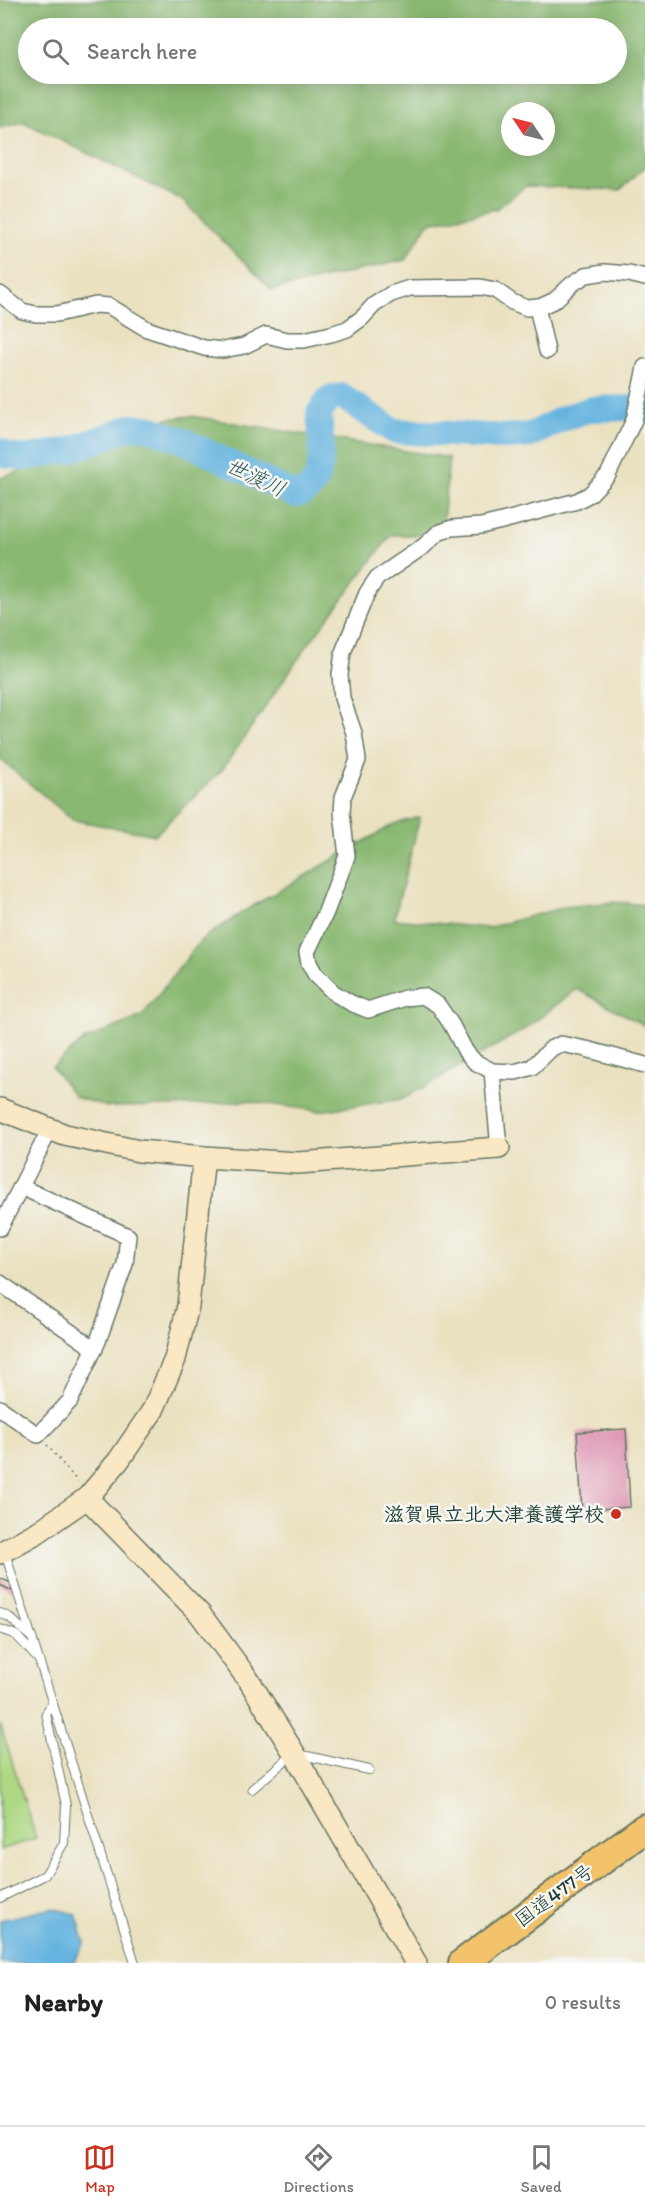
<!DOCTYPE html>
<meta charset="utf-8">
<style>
:root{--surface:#fff;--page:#f6f6f6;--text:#222;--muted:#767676;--line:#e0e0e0;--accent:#c8321e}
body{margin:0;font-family:Itim,"Klee One",sans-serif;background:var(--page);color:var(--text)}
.compass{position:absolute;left:501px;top:102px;width:54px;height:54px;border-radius:50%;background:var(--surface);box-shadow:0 3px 15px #0003;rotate:305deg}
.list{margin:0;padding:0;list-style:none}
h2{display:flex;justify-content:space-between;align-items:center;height:78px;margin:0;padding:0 24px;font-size:26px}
h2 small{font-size:20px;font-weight:400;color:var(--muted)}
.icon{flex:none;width:33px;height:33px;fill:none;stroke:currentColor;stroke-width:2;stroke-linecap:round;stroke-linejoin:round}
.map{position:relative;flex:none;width:645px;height:1963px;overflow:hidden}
.search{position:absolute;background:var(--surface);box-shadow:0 3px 15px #0003;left:18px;right:18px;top:18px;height:66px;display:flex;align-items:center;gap:15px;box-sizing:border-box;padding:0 21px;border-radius:33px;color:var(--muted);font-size:22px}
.sheet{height:162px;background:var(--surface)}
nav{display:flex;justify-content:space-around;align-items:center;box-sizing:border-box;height:84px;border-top:2px solid var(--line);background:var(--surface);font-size:16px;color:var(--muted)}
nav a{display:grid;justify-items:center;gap:3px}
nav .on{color:var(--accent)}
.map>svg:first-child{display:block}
</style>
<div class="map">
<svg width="645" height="1963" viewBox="0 0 645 1963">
<rect width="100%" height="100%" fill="#f6f6f2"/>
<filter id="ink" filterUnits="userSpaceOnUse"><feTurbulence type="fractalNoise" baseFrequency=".0167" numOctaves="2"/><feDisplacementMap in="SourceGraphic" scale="12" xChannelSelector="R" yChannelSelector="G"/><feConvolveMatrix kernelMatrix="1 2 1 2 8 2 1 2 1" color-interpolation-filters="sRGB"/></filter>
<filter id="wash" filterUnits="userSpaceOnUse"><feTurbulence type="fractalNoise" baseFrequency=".008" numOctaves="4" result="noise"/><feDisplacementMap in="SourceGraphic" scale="24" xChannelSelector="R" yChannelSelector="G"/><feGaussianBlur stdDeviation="1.35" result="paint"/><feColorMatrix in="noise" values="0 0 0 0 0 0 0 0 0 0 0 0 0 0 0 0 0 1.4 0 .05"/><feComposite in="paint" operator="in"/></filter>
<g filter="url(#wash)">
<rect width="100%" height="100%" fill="#eae1c0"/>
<!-- green -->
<path fill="#add884" stroke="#668a5c" stroke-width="1.5" d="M 0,1724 L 36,1838 L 0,1850 Z"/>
<!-- forest -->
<g fill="#8ab872" stroke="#547a53" stroke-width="1.5" fill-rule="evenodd">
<path d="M 0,0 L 645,0 L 645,167 L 620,190 L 526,186 L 496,209 L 429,223 L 405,260 L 272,290 L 182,200 L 24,122 L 0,128 ZM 28,28 L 616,28 L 616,74 L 28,74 ZM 510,111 L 546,111 L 546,147 L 510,147 Z"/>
<path d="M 191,416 L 449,458 L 442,535 L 391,535 L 307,646 L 222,770 L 155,835 L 73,820 L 0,759 L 0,478 L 166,419 Z"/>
<path d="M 420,817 L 394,919 L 487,928 L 564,907 L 615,902 L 645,905 L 645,1026 L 577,989 L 527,1028 L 403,1099 L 319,1111 L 247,1101 L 177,1106 L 108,1107 L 75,1097 L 52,1067 L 83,1041 L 142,1016 L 202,939 L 246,910 L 394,824 Z"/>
</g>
<!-- water -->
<path fill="#65b4df" stroke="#42788a" stroke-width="1.5" d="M 53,1908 L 76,1914 L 85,1943 L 73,1963 L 0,1963 L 0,1920 Z"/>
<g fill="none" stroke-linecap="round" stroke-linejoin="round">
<!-- river -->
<path stroke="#65b4df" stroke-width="26" d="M 0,451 L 6,455 L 24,458 L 70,450 L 131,427 L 149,428 L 182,440 L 295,495 C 330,489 321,439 319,413 L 330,398 L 341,396 L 394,431 L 505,437 L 531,435 L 564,418 L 591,409 L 632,408 L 645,410"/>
</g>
<g id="blocks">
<!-- building -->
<g fill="#dd91b1">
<path d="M 626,1429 L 630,1507 L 582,1510 L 577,1432 Z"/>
<path d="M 0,1578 L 15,1585 L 12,1591 L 0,1585 Z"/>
</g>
</g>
</g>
<g filter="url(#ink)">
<use href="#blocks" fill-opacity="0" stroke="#667665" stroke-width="1.5"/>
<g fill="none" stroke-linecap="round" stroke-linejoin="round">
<!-- lane casing -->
<g stroke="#667665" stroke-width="10">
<g id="lane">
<path d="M 5,1553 L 135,1963"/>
<path d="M 0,1613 L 9,1617 L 32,1638"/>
<path d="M 0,1629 L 16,1635 L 37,1658"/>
<path d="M 252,1789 L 294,1753 L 369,1770"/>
<path d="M 0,1898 L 45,1875 L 64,1843 L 66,1805 L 46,1714 L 52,1702"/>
</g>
</g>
<!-- street casing -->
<g stroke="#667665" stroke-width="18">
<g id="street">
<path d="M 0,294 L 22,311 L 36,314 L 57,314 L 96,305 L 109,306 L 147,329 L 204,348 L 223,350 L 244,346 L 266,335 L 287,340 L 304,340 L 331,334 L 347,329 L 362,318 L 374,305 L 391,294 L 410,288 L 480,287 L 495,290 L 512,302 L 527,308 L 540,307 L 555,300 L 572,284 L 586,275 L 605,272 L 629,274 L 645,278"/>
<path d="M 537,307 L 547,351"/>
<path d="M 645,367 L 634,420 L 608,475 L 590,494 L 577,501 L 502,521 L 481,526 L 452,528 L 438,533 L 424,546 L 377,578 L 367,593 L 343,652 L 340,675 L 342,698 L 354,733 L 358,760 L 343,797 L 342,813 L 347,856 L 326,912 L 307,952 L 309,963 L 315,974 L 334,993 L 351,1003 L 368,1010 L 405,998 L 423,996 L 438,1005 L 451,1024 L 466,1052 L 475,1062 L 492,1071 L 515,1072 L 532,1067 L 552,1048 L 561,1044 L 586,1049 L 645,1065"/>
<path d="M 492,1071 L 499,1148"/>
<path d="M 0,1228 L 50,1129"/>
<path d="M 0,1283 L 95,1349"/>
<path d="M 0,1408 L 38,1435 L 70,1401 L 98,1341 L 125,1264 L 128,1236 L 21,1187"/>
</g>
</g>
<!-- secondary casing -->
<g stroke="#667665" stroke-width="24">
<g id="secondary">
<path d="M 0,1109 L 65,1135 L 139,1151 L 204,1157 L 298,1163 L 499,1148"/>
<path d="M 87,1498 L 200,1614 L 250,1682 L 294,1753 L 416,1963"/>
<path d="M 0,1553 L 38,1532 L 87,1498 L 119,1460 L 153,1410 L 175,1359 L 188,1306 L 204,1157"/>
</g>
</g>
<!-- highway casing -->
<g stroke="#667665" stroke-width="32">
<path id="highway" d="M 463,1963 L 645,1828"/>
</g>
<!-- path -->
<path stroke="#667665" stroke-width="2" stroke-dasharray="1.5 4.5" stroke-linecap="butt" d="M 47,1445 L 78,1482"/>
<!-- lane -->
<use href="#lane" stroke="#fff" stroke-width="8"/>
<!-- street -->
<use href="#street" stroke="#fff" stroke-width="15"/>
<!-- secondary -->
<use href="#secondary" stroke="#fae7c3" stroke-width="21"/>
<!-- highway -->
<use href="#highway" stroke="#f2c36a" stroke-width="28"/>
</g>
</g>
<!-- markers -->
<circle fill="#c8321e" stroke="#f6f6f2" stroke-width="2" cx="616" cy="1514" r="6"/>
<g text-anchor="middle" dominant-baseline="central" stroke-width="5" stroke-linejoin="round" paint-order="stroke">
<!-- poi labels -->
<g font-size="20" font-weight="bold" fill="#1f3d34" stroke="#f6f6f2" text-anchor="end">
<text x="604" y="1514">滋賀県立北大津養護学校</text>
</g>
<!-- street labels -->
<g font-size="20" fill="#1f3d34" stroke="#f6f6f2">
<text transform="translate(554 1895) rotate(-36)">国道477号</text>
</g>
<!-- water labels -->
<g font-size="21" font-style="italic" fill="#305b5f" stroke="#f6f6f2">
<text transform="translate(256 477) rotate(25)">世渡川</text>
</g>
</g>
</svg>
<svg class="compass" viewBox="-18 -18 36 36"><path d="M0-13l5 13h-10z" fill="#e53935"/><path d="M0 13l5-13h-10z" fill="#767676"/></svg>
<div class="search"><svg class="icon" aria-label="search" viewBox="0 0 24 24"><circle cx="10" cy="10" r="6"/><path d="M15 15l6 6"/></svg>Search here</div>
</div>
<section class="sheet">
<h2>Nearby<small>0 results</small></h2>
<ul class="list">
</ul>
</section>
<nav>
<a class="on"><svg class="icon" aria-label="map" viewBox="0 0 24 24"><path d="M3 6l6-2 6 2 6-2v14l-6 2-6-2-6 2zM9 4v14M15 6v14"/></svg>Map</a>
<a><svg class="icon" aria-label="directions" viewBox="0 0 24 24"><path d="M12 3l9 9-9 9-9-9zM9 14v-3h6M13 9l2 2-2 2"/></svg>Directions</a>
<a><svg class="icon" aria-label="saved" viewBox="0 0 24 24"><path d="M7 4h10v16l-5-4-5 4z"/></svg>Saved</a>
</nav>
